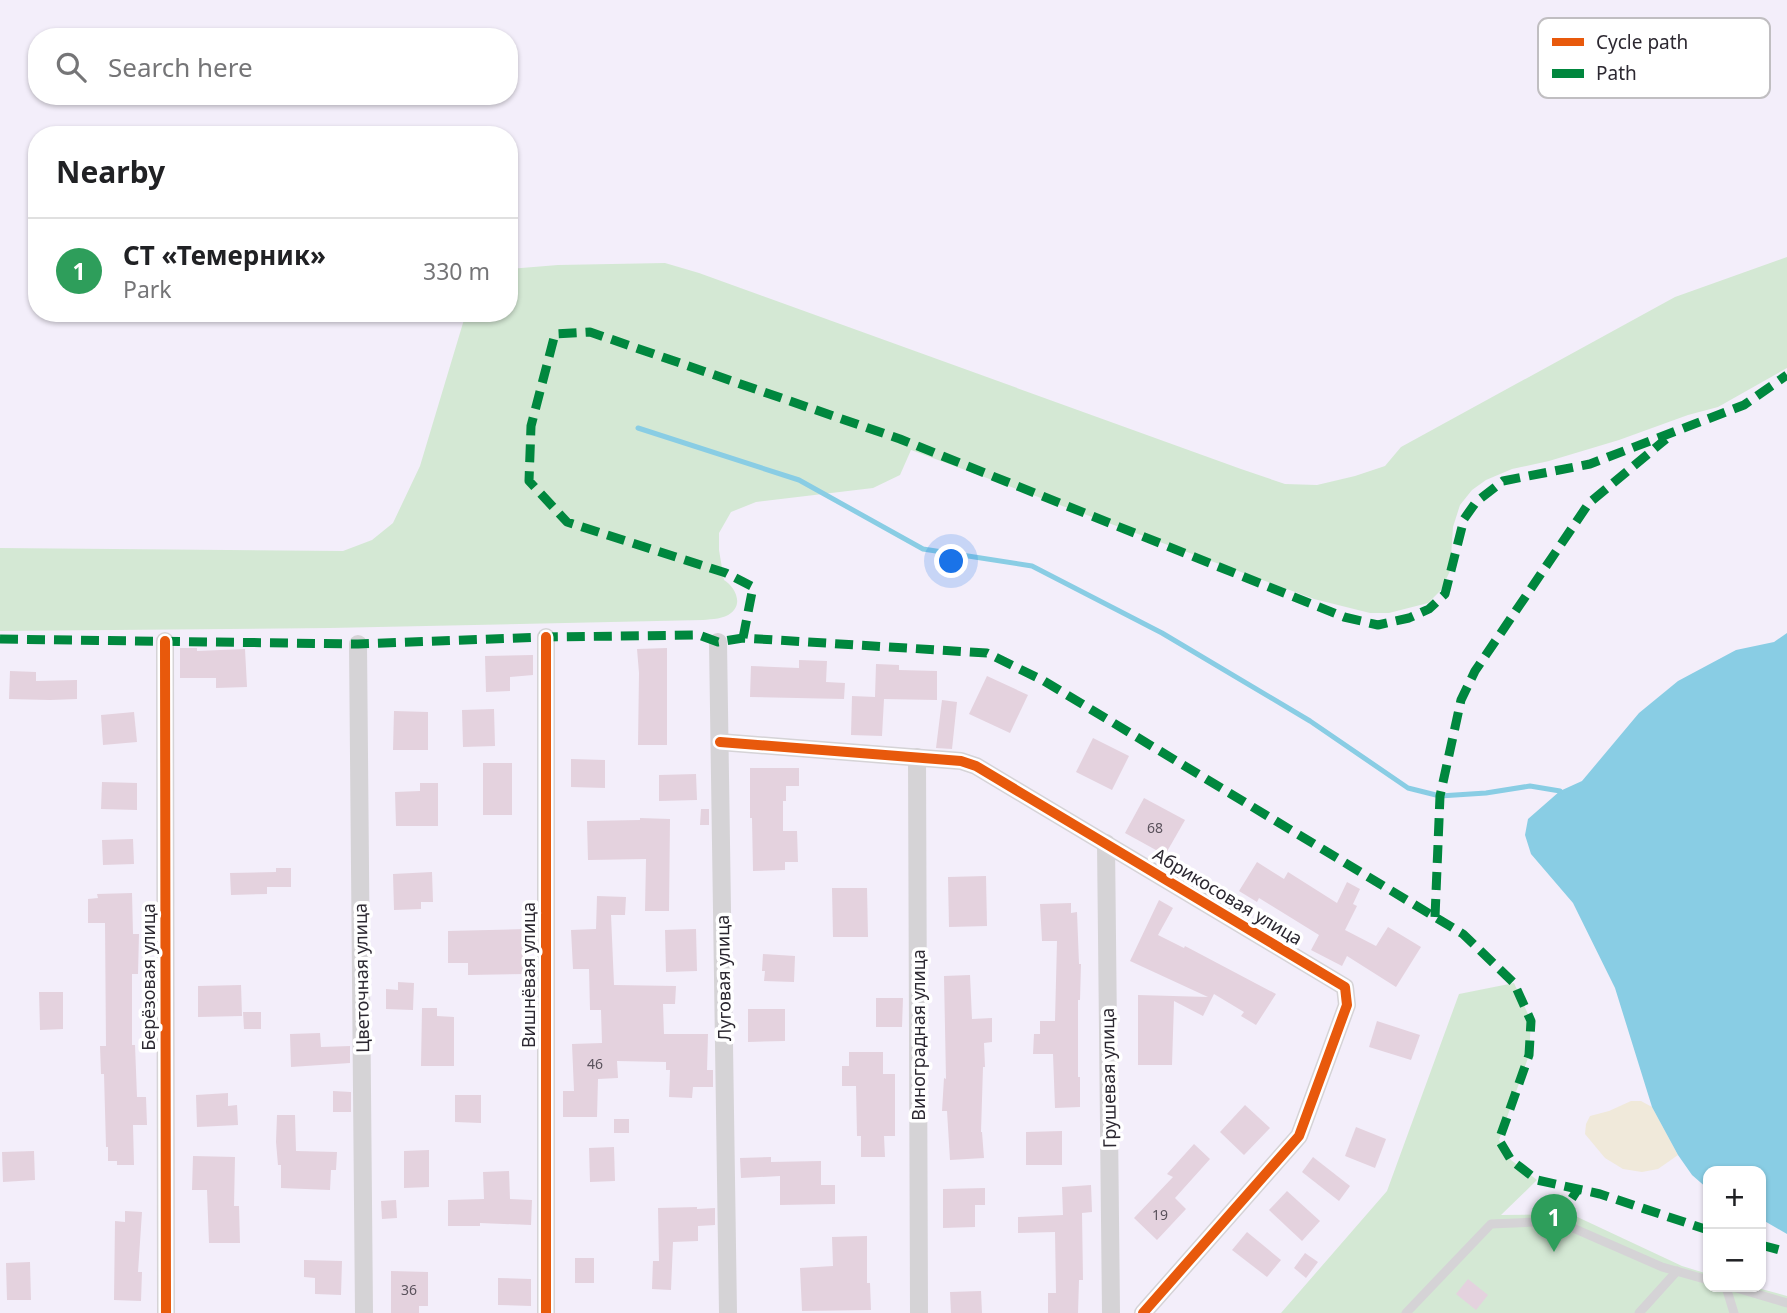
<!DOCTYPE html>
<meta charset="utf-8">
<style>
:root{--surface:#fff;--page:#f2f2f2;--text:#202124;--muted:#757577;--line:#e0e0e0;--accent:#d93025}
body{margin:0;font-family:"Noto Sans",sans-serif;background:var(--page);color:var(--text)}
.controls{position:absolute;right:21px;bottom:21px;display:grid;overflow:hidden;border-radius:14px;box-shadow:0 2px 5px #0004}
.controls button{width:63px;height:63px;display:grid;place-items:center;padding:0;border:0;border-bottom:2px solid var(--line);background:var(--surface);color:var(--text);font:35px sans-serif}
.you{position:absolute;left:952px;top:562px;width:24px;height:24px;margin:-18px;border:5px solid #fff;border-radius:50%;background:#1a73e8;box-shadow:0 0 0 10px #1a73e833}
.badge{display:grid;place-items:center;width:46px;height:46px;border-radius:50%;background:var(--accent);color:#fff;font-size:23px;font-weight:700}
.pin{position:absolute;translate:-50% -58px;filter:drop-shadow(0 2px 4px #0008)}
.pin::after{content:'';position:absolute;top:37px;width:24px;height:21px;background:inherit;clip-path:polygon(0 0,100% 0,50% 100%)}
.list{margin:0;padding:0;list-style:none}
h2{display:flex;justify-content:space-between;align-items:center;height:91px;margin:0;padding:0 28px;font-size:30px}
h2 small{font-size:23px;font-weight:400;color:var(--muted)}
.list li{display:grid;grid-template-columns:46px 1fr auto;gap:21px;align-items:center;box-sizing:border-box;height:105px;padding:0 28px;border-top:2px solid var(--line)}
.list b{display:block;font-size:26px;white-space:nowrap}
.list p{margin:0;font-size:23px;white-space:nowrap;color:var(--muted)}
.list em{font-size:23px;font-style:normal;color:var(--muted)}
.icon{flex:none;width:38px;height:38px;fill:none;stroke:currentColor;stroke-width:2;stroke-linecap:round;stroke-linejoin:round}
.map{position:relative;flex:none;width:1787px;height:1313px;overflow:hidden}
.search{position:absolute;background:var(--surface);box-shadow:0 2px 5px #0004;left:28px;top:28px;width:490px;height:77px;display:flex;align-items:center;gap:18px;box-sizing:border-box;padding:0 24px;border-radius:28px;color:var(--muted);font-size:26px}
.panel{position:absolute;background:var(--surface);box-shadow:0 2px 5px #0004;left:28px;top:126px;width:490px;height:196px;border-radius:28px}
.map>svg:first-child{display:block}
</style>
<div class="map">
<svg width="1787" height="1313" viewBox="0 0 1787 1313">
<rect width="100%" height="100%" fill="#f3eefa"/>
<!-- green -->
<g fill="#d4e8d4">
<path d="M 1787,257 L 1787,368 L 1718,407 L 1688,415 L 1619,440 L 1549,461 L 1512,469 L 1486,480 L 1472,490 L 1460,505 L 1453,527 L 1450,571 L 1441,590 L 1428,603 L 1389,613 L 1370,613 L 1314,599 L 911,450 L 900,475 L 873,488 L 756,502 L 731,512 L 719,533 L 719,550 L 724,580 C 734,586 744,603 731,613 C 724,619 712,619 703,620 L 330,628 L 0,631 L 0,548 L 343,551 L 372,540 L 393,523 L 420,466 L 466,313 L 509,313 L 509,269 L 558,265 L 665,263 L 699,273 L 1241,469 L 1285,484 L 1317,485 L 1355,476 L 1385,466 L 1401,447 L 1675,297 Z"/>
<path d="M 1514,983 L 1531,1021 L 1529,1055 L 1499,1140 L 1511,1160 L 1537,1180 L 1501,1215 L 1571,1214 L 1682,1266 L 1708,1274 L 1708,1287 L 1754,1287 L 1787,1296 L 1787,1313 L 1281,1313 L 1387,1191 L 1459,994 Z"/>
</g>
<!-- sand -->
<path fill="#f0e9da" d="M 1631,1101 L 1641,1101 L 1652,1107 L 1678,1155 L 1658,1169 L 1642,1172 L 1623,1169 L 1605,1158 L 1585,1134 L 1586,1124 L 1590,1116 L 1609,1111 Z"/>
<!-- water -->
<path fill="#89cde4" d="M 1787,633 L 1787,1234 L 1761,1219 L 1761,1171 L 1708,1171 L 1708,1189 L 1692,1175 L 1678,1155 L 1652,1107 L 1615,988 L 1573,903 L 1531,854 L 1525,835 L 1528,819 L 1560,791 L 1582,781 L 1639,713 L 1678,681 L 1736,650 L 1774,642 Z"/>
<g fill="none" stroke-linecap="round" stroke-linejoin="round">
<!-- stream -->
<path stroke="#89cde4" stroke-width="5" d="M 638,428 L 799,480 L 923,549 L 1032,566 L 1162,633 L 1310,721 L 1408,788 L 1440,796 L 1486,793 L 1530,786 L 1560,791"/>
</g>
<!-- building -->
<g fill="#e4d2de">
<path d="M 180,648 L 197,648 L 197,651 L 245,649 L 247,687 L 216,688 L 216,678 L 180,678 Z"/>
<path d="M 667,648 L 667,745 L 638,745 L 639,673 L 637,649 Z"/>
<path d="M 533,655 L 533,675 L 510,677 L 510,691 L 486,692 L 485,656 Z"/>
<path d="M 799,660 L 827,661 L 826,682 L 845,683 L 844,699 L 750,697 L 751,666 L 799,668 Z"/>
<path d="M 876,664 L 899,665 L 899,670 L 937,671 L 937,700 L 884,699 L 882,736 L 851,735 L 852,696 L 875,697 Z"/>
<path d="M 10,671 L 36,672 L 36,681 L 77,680 L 77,699 L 50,700 L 9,699 Z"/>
<path d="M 987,676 L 1028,695 L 1010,733 L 969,714 Z"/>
<path d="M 942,700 L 957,702 L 952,749 L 936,748 Z"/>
<path d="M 494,709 L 495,746 L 463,747 L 462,710 Z"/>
<path d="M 394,711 L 428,712 L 428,750 L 393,750 Z"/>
<path d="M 134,712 L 137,742 L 103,745 L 101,715 Z"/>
<path d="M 1093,738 L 1129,756 L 1112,790 L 1076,772 Z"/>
<path d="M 571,759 L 605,760 L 605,788 L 571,787 Z"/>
<rect x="483" y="763" width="29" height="52"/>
<path d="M 750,768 L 799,768 L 799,786 L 786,786 L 786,801 L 783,801 L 783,831 L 797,831 L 798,862 L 785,862 L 785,870 L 753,871 L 752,818 L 750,818 Z"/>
<path d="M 696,774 L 697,800 L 659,801 L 659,775 Z"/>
<path d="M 102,782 L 137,783 L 137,810 L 101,809 Z"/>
<path d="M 420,783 L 438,783 L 438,826 L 396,826 L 395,792 L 420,791 Z"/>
<path d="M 1144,798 L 1185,820 L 1165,855 L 1125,833 Z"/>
<path d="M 701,809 L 709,809 L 709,825 L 700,825 Z"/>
<path d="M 640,818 L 670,819 L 669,911 L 645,911 L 646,859 L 588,860 L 587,821 L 640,820 Z"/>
<path d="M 133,839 L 134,864 L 103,865 L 102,840 Z"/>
<path d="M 1257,862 L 1284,879 L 1288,872 L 1337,903 L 1347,882 L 1360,889 L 1353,904 L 1357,906 L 1345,930 L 1376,946 L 1388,927 L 1421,947 L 1396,987 L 1347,956 L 1342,966 L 1311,950 L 1319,935 L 1259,898 L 1257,902 L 1239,891 Z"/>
<path d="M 276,868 L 291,868 L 291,887 L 267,887 L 267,894 L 231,895 L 230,873 L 276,872 Z"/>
<path d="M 432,872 L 433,902 L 421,902 L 421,909 L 394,910 L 393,874 Z"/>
<path d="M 986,876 L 987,926 L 949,927 L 948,877 Z"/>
<path d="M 832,888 L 867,888 L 868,937 L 833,937 Z"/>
<path d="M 132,893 L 133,934 L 139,934 L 138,974 L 132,974 L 132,1045 L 135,1045 L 137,1097 L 146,1097 L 147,1125 L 133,1125 L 134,1165 L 117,1165 L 117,1161 L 108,1161 L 108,1147 L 106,1147 L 104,1074 L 101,1074 L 100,1046 L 106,1046 L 105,923 L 88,923 L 88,899 L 98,898 L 97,894 Z"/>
<path d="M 597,896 L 626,897 L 625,915 L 611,915 L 614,985 L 676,986 L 675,1004 L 663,1004 L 664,1034 L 708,1034 L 707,1070 L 713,1070 L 713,1087 L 693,1087 L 692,1098 L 669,1097 L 670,1070 L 666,1070 L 666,1062 L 617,1061 L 618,1078 L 598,1079 L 597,1117 L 563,1117 L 563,1091 L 574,1091 L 572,1044 L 602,1043 L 601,1010 L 590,1010 L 589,969 L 573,969 L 571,930 L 596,929 Z"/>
<path d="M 1159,900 L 1173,908 L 1158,935 L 1184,948 L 1185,946 L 1276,994 L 1256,1025 L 1241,1016 L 1244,1012 L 1214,994 L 1203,1016 L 1174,1001 L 1172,1065 L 1138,1065 L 1138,995 L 1208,997 L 1130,961 Z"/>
<path d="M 1071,903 L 1071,913 L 1077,912 L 1079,964 L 1081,964 L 1080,1000 L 1078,1000 L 1078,1077 L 1080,1077 L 1080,1107 L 1055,1108 L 1053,1054 L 1033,1054 L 1034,1034 L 1040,1034 L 1040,1021 L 1055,1021 L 1057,941 L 1042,941 L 1040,904 Z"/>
<path d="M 526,929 L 527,974 L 468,975 L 468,963 L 448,963 L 448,931 Z"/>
<path d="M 696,929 L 697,971 L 666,972 L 665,930 Z"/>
<path d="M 763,954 L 795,956 L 794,982 L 764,981 L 765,971 L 762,971 Z"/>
<path d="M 970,975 L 972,1019 L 992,1018 L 992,1042 L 984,1043 L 985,1067 L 983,1067 L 981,1132 L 982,1132 L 984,1158 L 950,1160 L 947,1111 L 942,1111 L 944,1078 L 946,1079 L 944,976 Z"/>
<path d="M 398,982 L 414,983 L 413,1010 L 386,1009 L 386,989 L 398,990 Z"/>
<path d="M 241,985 L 242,1016 L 198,1017 L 198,986 Z"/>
<path d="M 39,992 L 63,992 L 63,1029 L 40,1030 Z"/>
<path d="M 876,998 L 903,998 L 902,1027 L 876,1027 Z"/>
<path d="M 422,1008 L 437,1008 L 437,1016 L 454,1017 L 454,1066 L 421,1066 Z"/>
<path d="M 748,1009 L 785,1009 L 785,1041 L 748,1042 Z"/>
<path d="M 243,1012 L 261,1012 L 261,1029 L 244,1029 Z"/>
<path d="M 1377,1021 L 1420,1035 L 1411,1060 L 1369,1047 Z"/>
<path d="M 320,1033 L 321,1047 L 350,1046 L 350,1063 L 291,1067 L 290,1034 Z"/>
<path d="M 849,1052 L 883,1052 L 883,1074 L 895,1074 L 895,1136 L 884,1136 L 885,1157 L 861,1157 L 861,1136 L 857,1136 L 856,1086 L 842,1086 L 842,1066 L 849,1066 Z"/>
<path d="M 333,1091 L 351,1092 L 351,1112 L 333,1112 Z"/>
<path d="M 228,1093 L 228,1106 L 237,1105 L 238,1125 L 197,1127 L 196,1095 Z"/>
<path d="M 455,1095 L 481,1095 L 481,1123 L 455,1122 Z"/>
<path d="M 1245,1105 L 1270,1128 L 1244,1155 L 1220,1132 Z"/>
<path d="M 277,1115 L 295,1115 L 296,1151 L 337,1152 L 336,1170 L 331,1170 L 330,1190 L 281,1188 L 281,1165 L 278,1165 L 276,1142 Z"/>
<rect x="614" y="1119" width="15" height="14"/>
<path d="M 1356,1127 L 1386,1139 L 1375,1168 L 1345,1156 Z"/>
<path d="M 1062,1131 L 1062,1165 L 1026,1165 L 1026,1132 Z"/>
<path d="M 1194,1144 L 1210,1159 L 1175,1198 L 1186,1209 L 1157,1240 L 1134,1218 L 1173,1177 L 1167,1174 Z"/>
<path d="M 614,1147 L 615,1181 L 590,1182 L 589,1148 Z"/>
<path d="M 429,1150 L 429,1187 L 404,1188 L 404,1151 Z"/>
<path d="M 34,1151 L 35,1180 L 3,1182 L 2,1152 Z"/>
<path d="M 193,1156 L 235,1157 L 234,1206 L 239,1206 L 240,1243 L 209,1243 L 207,1190 L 192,1190 Z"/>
<path d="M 771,1157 L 771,1162 L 821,1161 L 821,1185 L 835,1185 L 835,1204 L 780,1205 L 780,1176 L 741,1178 L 740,1158 Z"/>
<path d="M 1313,1157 L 1350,1186 L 1339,1201 L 1302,1172 Z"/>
<path d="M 509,1171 L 510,1199 L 532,1200 L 531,1225 L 480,1223 L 480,1226 L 448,1226 L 448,1200 L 484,1199 L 483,1172 Z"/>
<path d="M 1091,1185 L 1092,1212 L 1082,1213 L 1083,1280 L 1079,1280 L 1078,1313 L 1048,1313 L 1048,1293 L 1056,1293 L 1055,1232 L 1018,1233 L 1018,1217 L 1063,1215 L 1062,1187 Z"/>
<path d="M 985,1188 L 985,1205 L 975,1205 L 975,1227 L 943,1228 L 943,1189 Z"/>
<path d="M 1287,1191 L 1320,1221 L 1302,1241 L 1269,1210 Z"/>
<path d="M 396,1200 L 397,1218 L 382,1219 L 381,1201 Z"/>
<path d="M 697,1207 L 697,1209 L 715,1208 L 715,1225 L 698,1226 L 698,1241 L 673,1242 L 671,1290 L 652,1289 L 653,1261 L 659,1261 L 658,1208 Z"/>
<path d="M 125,1211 L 142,1212 L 138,1272 L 142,1272 L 141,1301 L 114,1300 L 115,1221 L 125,1222 Z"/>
<path d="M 1247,1232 L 1281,1260 L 1267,1277 L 1232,1250 Z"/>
<path d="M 867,1236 L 867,1283 L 870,1283 L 871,1310 L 802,1311 L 800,1268 L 833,1266 L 832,1237 Z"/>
<path d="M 1305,1253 L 1318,1262 L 1306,1278 L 1294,1268 Z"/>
<rect x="575" y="1258" width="19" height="25"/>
<path d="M 304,1260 L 342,1261 L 341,1295 L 315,1294 L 315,1278 L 304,1277 Z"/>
<path d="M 30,1262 L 31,1300 L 7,1300 L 6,1263 Z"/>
<path d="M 391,1271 L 428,1272 L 428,1306 L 419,1306 L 419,1313 L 391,1313 Z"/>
<path d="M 498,1278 L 531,1279 L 531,1306 L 498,1305 Z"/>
<path d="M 1468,1279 L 1488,1295 L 1476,1310 L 1456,1294 Z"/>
<path d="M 981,1291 L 982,1313 L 951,1313 L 950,1292 Z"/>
</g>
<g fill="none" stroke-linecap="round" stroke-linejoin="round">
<!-- lane -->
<g stroke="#d5d3d6" stroke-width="9">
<path d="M 1726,1287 L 1734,1313"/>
<path d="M 1733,1287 L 1787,1303"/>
<path d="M 1406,1313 L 1491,1224 L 1557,1221 L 1662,1267 L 1708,1280"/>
<path d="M 1639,1313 L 1677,1271"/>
</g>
<!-- street -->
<g stroke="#d5d3d6" stroke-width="18">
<path d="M 165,641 L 166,1313"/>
<path d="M 718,642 L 728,1313"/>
<path d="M 358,644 L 364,1313"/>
<path d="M 720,742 L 961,761 L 976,766 L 1345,987 L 1347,1005 L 1299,1136 L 1143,1313"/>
<path d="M 917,757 L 919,1313"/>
<path d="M 1106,843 L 1111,1313"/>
<path d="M 546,1313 L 546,637"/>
</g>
<!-- quiet -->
<g stroke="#00873e" stroke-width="9" stroke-dasharray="18 9" stroke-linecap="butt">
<path d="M 743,638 L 753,587 L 726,573 L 567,522 L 529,481 L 531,426 L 555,334 L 590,332 L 900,439 L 1344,617 L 1378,625 L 1409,618 L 1429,609 L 1445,594 L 1464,519 L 1476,502 L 1503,481 L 1590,464 L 1744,405 L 1787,375"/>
<path d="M 0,639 L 358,644 L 546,637 L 699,635 L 718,642 L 743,638 L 987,653 L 1044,681 L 1463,934 L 1514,983 L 1531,1021 L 1529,1055 L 1499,1140 L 1511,1160 L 1537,1180 L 1600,1194 L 1708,1230"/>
<path d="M 1435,917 L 1440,796 L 1461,700 L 1475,671 L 1589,503 L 1666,439"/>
<path d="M 1557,1221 L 1578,1189"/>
<path d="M 1761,1245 L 1787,1252"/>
</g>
<!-- cycleway casing -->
<g stroke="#fff" stroke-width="15">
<g id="cycleway">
<path d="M 165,641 L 166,1313"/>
<path d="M 720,742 L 961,761 L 976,766 L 1345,987 L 1347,1005 L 1299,1136 L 1143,1313"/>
<path d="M 546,1313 L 546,637"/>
</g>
</g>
<!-- cycleway -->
<use href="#cycleway" stroke="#e8590c" stroke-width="10"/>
</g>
<g text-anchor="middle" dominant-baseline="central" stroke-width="7" stroke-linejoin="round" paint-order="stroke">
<!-- number labels -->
<g font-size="14" fill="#5a525c">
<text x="1155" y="827">68</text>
<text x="595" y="1063">46</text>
<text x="1160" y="1214">19</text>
<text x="409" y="1289">36</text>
</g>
<!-- street labels -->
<g font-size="18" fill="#2c2831" stroke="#fff">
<text transform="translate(1228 896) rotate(31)">Абрикосовая улица</text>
<text transform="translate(528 975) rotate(-90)">Вишнёвая улица</text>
<text transform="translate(148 977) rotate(-90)">Берёзовая улица</text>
<text transform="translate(361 978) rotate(-91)">Цветочная улица</text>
<text transform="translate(723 978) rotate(-91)">Луговая улица</text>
<text transform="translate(918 1035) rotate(-90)">Виноградная улица</text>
<text transform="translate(1108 1078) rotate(-91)">Грушевая улица</text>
</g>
</g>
<!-- legend -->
<rect x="1538" y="18" width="232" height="80" rx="10" fill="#fff" stroke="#c0bec1" stroke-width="2"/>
<rect x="1552" y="38" width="32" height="8" fill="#e8590c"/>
<rect x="1552" y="69" width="32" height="9" fill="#00873e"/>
<g font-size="19" fill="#2c2831">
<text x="1596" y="49">Cycle path</text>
<text x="1596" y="80">Path</text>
</g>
</svg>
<div class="controls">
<button>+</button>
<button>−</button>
</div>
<div class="you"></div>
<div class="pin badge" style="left:1554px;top:1252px;background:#2e9e5b">1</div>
<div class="search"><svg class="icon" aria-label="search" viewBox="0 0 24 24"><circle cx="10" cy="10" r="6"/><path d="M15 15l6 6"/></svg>Search here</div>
<section class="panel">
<h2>Nearby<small></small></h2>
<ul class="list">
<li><span class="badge" style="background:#2e9e5b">1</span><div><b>СТ «Темерник»</b><p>Park</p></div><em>330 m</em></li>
</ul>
</section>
</div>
